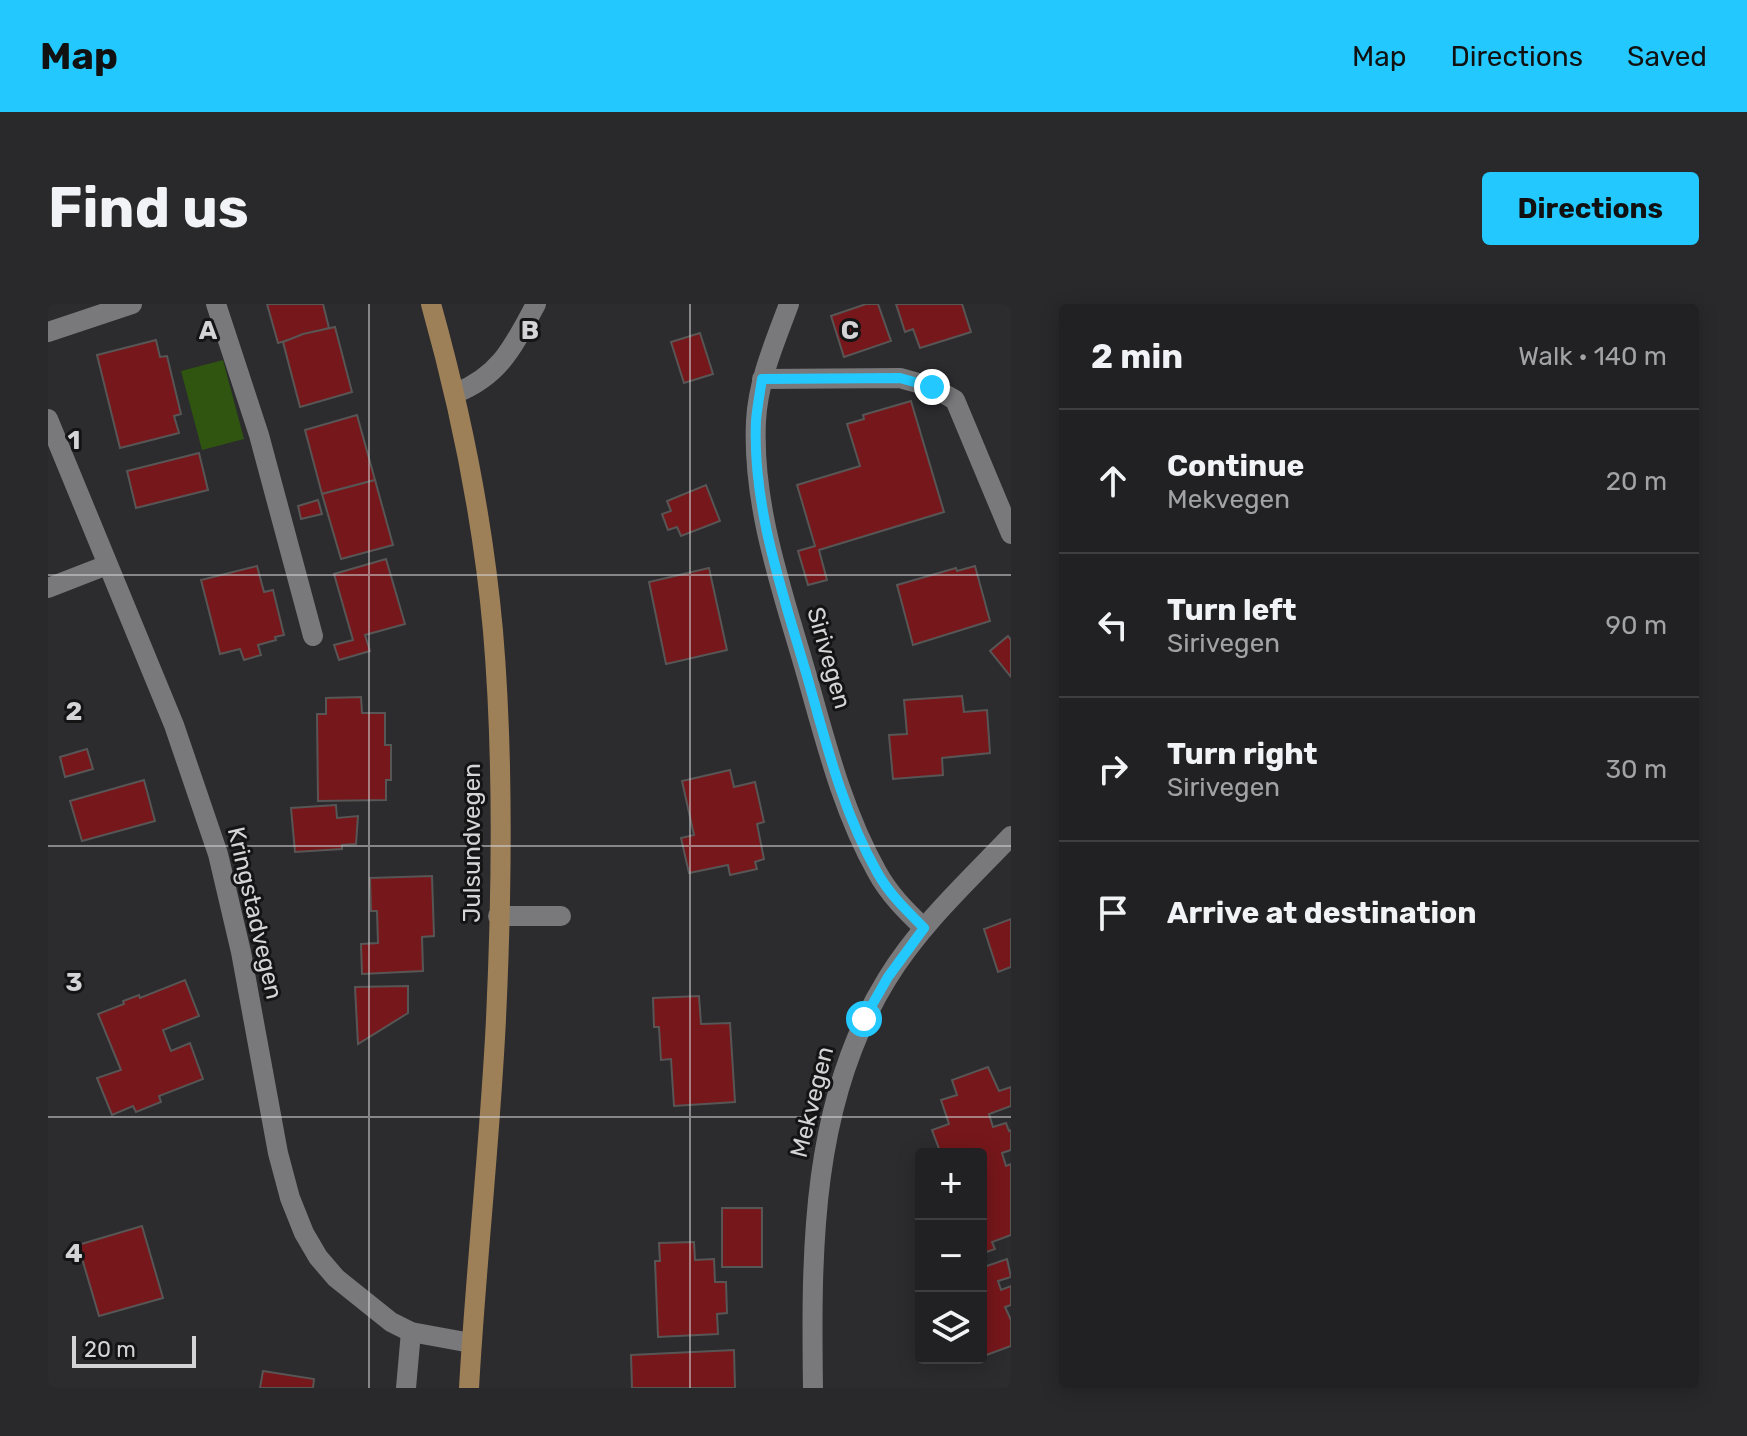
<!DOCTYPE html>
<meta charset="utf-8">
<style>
:root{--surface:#212022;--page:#29282a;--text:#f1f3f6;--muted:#a2a3a5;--line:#3e3e40;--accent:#23c9fe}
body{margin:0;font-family:Rubik,sans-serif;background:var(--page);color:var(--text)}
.controls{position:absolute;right:24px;bottom:24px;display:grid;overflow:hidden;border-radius:8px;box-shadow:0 4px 20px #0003}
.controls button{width:72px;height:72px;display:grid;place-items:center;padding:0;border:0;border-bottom:2px solid var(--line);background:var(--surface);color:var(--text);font:40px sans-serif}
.scale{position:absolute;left:24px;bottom:20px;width:124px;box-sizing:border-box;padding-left:8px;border:4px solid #d4d3d5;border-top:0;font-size:22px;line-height:28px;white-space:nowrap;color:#d4d3d5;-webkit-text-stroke:6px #141415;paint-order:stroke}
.stop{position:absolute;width:24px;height:24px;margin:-18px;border:6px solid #23c9fe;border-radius:50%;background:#fff}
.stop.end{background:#23c9fe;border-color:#fff;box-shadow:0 2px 8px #0008}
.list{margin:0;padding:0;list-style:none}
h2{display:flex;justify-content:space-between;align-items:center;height:104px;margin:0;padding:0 32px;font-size:34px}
h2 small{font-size:26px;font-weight:400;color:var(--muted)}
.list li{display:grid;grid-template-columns:52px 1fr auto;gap:24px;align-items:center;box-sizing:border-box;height:144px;padding:0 32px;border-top:2px solid var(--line)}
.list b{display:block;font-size:30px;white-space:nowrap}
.list p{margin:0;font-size:26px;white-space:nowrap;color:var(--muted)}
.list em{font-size:26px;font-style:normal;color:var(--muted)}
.icon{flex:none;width:44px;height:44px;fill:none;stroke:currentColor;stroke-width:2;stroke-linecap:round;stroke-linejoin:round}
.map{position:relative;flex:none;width:963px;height:1084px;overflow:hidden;border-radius:8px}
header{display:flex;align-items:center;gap:48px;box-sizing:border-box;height:112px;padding:0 40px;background:var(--accent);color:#111}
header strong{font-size:38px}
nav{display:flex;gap:44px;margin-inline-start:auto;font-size:28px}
.intro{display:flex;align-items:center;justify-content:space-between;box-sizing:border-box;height:192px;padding:0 48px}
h1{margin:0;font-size:56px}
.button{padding:20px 36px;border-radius:8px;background:var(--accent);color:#111;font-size:28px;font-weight:700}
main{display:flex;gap:48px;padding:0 48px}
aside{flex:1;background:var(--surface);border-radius:8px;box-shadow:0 4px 20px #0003}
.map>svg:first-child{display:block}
</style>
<header>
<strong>Map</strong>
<nav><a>Map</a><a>Directions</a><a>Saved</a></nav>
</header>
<div class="intro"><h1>Find us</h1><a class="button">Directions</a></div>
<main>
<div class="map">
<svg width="963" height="1084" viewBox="0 0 963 1084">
<rect width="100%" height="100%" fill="#2c2b2e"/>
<!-- green -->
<path fill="#2f5510" d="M 175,56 L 196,135 L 154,146 L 133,67 Z"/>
<!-- building -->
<g fill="#76171b" stroke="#585555" stroke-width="2">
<path d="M 219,0 L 275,0 L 281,24 L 230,39 Z"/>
<path d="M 818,0 L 830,0 L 843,37 L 796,53 L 783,12 Z"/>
<path d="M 848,0 L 914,0 L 923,28 L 872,44 L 865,25 L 857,28 Z"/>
<path d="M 287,23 L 304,88 L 252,103 L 235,38 L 255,30 Z"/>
<path d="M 652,29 L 665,70 L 636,79 L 623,38 Z"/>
<path d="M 108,36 L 112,53 L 119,52 L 133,110 L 126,112 L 131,129 L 72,144 L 49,51 Z"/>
<path d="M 863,97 L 896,208 L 771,246 L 779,276 L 760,281 L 750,247 L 767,242 L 749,181 L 812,162 L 799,120 L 816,115 L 815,111 Z"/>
<path d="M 309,111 L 327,176 L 274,190 L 257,126 Z"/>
<path d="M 151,149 L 160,186 L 88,204 L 79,167 Z"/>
<path d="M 327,176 L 345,241 L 293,255 L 274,190 Z"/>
<path d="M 658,181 L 672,217 L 633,232 L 629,223 L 620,226 L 614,210 L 623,207 L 619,197 Z"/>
<path d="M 270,196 L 274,210 L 253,215 L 250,202 Z"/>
<path d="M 338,255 L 357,320 L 317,331 L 322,347 L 291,356 L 286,341 L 305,336 L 286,270 Z"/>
<path d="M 209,262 L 216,288 L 225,286 L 236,331 L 227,333 L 228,336 L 210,341 L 213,351 L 196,356 L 192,345 L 172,350 L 153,276 Z"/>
<path d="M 927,262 L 942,317 L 865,341 L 849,281 L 908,264 L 909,267 Z"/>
<path d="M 661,264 L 679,346 L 618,360 L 601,278 Z"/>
<path d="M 960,332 L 963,336 L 963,373 L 942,347 Z"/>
<path d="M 914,392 L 916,408 L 939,406 L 942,449 L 894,454 L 895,471 L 845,475 L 841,431 L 859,430 L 856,396 Z"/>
<path d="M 313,393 L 314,409 L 337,409 L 337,441 L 343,441 L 343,476 L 338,476 L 338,496 L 270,497 L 269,410 L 278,410 L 278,394 Z"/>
<path d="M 39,445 L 45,465 L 17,473 L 12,453 Z"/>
<path d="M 682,466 L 686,483 L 707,478 L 716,518 L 709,520 L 716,555 L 707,558 L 709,565 L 682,571 L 680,561 L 641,569 L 633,534 L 646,531 L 634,477 Z"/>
<path d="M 96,476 L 107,517 L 34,537 L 22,497 Z"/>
<path d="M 288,501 L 289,514 L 310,512 L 308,540 L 294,541 L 294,545 L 247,548 L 243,504 Z"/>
<path d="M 384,572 L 386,632 L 374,633 L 375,667 L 314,670 L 313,640 L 330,639 L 329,607 L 323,607 L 322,574 Z"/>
<path d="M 963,615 L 963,663 L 950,668 L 936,625 Z"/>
<path d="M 137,676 L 151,712 L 115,726 L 123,747 L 142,739 L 155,775 L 111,792 L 113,798 L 88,808 L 85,802 L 64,811 L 49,774 L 73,766 L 50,710 L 76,700 L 75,697 L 91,691 L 92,694 Z"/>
<path d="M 360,682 L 360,709 L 310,740 L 307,683 Z"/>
<path d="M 651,692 L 653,720 L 682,719 L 687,798 L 626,802 L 623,755 L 613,756 L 611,723 L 606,723 L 605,694 Z"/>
<path d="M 940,763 L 951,787 L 963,783 L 963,802 L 941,810 L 945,823 L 958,819 L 961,827 L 963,826 L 963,846 L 954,849 L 958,862 L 963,860 L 963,931 L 944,938 L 947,945 L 933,950 L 933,850 L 893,850 L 884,826 L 901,820 L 893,796 L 909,791 L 904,776 Z"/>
<rect x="674" y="904" width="40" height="59"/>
<path d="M 94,922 L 115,994 L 51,1012 L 30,941 Z"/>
<path d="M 646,938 L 647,956 L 666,955 L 667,978 L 678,978 L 679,1009 L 669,1010 L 670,1030 L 610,1033 L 607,957 L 612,957 L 611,939 Z"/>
<path d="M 959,955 L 963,973 L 950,977 L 953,986 L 963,982 L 963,1001 L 957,1003 L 963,1016 L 963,1042 L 933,1053 L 933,964 Z"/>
<path d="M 686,1046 L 687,1084 L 584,1084 L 583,1051 Z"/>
<path d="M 215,1067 L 266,1075 L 265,1084 L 212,1084 Z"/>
</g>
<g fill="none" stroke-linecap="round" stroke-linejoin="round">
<!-- lane -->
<g stroke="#79797c" stroke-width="20">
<path d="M 408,89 C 453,71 466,41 488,0"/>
<path d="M 0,284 L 59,261"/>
<path d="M 450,612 L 513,612"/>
<path d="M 358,1084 L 363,1028"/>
</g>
<!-- street -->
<g stroke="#79797c" stroke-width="20">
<path d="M 168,0 L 211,131 L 265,332"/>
<path d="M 741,0 C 727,38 710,76 708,117 C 704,200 733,283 756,362 C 776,431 793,504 829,568 C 841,590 858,607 876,624"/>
<path d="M 0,28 L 84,0"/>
<path d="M 714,75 L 852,74 L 884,83 L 907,96 L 963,230"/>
<path d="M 0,115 L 126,421 L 170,550 L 193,648 L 230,849 L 242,894 L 256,929 L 270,953 L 288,974 L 343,1018 L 363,1028 L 423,1039"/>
<path d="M 765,1084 C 763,944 763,798 839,675 C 872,621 920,577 963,532"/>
</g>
<!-- primary -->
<path stroke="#9d8057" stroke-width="20" d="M 383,0 C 413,107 435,216 445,327 C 456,455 454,587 448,715 C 442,838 428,961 421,1084"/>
</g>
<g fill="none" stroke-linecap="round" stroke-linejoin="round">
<!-- route -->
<path stroke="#23c9fe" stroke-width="10" d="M 816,715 L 840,673 L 876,624 C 859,607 841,590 829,568 C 796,510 779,443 761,379 C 737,295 704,206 708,117 C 709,103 712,89 714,75 L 852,74 L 884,83"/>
</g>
<!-- grid -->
<path fill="none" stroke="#d4d3d5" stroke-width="2" stroke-opacity="0.55" d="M 321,0 L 321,1084M 642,0 L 642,1084M 0,271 L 963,271M 0,542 L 963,542M 0,813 L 963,813"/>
<g text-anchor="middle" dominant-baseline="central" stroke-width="6" stroke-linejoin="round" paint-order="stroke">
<!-- street labels -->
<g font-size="24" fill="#d4d3d5" stroke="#141415">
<text transform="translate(781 354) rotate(74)">Sirivegen</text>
<text transform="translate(424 539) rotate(-90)">Julsundvegen</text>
<text transform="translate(207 609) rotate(77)">Kringstadvegen</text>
<text transform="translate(764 798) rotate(-76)">Mekvegen</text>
</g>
</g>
<g font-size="26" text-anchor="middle" font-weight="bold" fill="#d4d3d5" stroke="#141415" stroke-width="6" stroke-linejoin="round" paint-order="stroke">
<text x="160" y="35">A</text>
<text x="482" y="35">B</text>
<text x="802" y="35">C</text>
<text x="26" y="145">1</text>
<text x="26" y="416">2</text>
<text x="26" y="687">3</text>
<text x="26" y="958">4</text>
</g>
</svg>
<div class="controls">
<button>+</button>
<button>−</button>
<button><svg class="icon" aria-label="layers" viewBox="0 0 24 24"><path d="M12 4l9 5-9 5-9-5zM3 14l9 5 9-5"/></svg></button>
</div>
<div class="scale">20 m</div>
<div class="stop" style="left:816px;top:715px"></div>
<div class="stop end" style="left:884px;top:83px"></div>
</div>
<aside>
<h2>2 min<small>Walk · 140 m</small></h2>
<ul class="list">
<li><svg class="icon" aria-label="ahead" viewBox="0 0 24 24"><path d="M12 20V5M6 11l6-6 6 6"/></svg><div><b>Continue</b><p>Mekvegen</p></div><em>20 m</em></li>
<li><svg class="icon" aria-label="left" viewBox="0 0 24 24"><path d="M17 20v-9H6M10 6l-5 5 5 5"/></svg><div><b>Turn left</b><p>Sirivegen</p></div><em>90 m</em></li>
<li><svg class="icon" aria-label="right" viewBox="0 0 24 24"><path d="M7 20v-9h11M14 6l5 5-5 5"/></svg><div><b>Turn right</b><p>Sirivegen</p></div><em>30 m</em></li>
<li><svg class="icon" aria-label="arrive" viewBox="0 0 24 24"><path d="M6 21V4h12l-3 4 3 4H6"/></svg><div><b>Arrive at destination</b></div></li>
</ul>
</aside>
</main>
